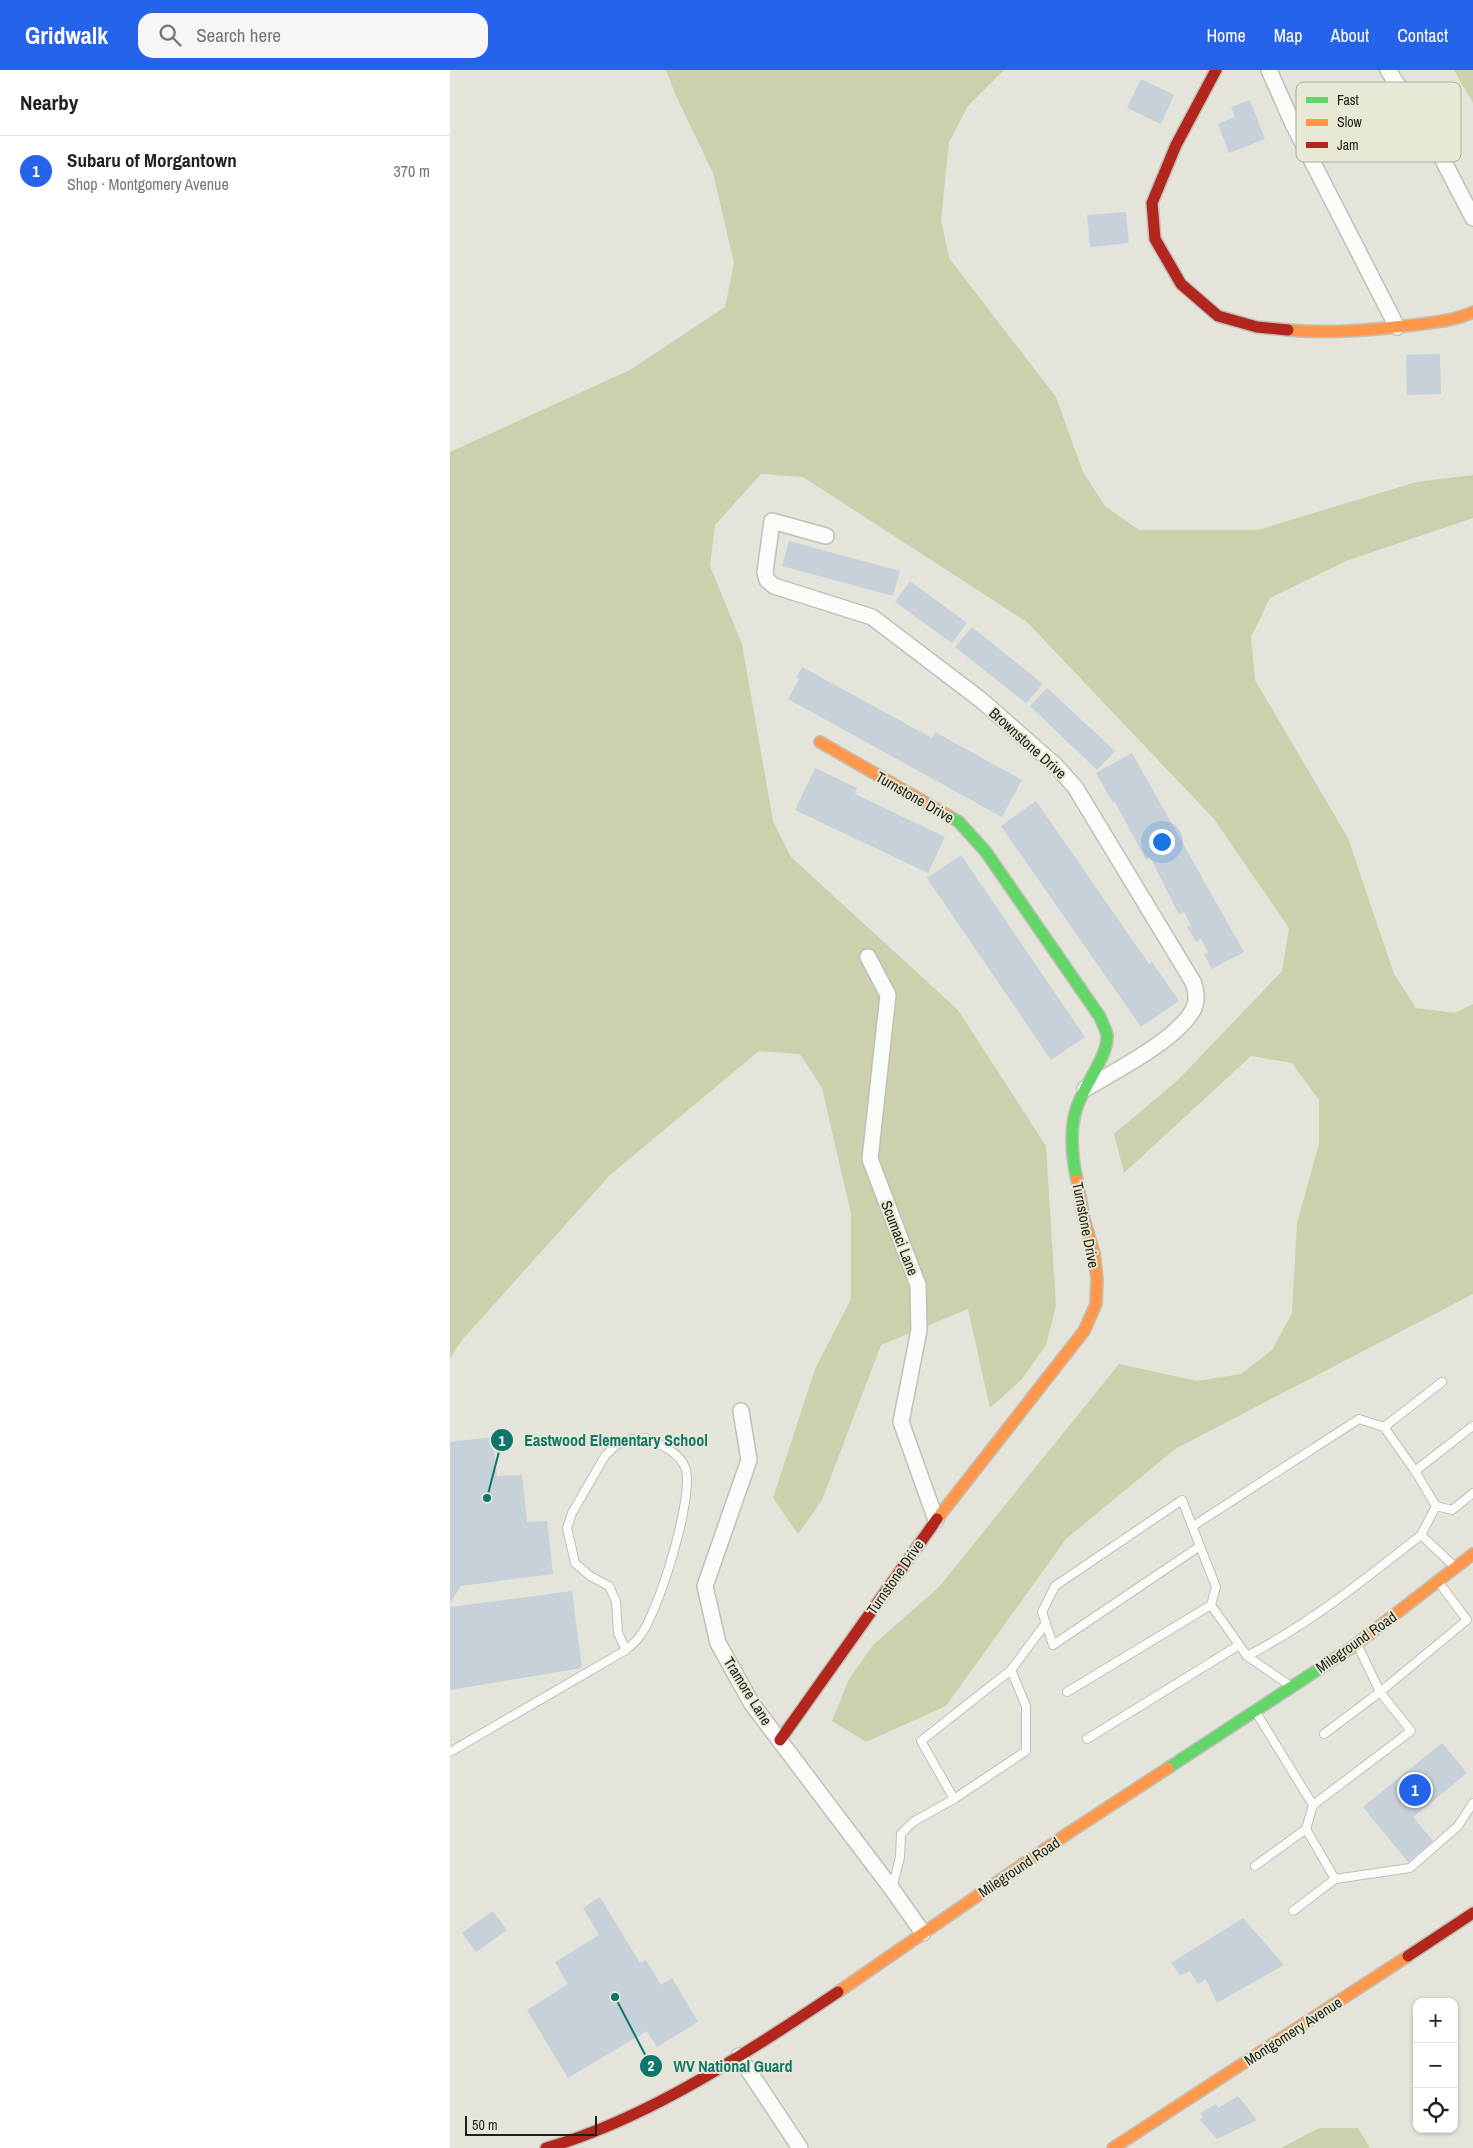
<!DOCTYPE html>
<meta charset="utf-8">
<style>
:root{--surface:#fff;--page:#f6f6f6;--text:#202124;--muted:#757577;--line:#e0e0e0;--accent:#2563eb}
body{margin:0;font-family:"Archivo Narrow",sans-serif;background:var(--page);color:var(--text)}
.controls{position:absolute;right:15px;bottom:15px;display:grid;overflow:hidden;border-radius:10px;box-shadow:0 1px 4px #0004}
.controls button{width:45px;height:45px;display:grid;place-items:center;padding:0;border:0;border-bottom:1px solid var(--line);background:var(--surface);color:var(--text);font:25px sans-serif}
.scale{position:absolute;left:15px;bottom:12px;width:132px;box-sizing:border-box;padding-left:5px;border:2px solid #1f1f18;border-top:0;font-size:14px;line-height:18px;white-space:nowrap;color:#1f1f18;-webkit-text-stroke:4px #e8e9d5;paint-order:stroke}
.you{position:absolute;left:711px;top:771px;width:18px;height:18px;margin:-12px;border:4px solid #fff;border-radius:50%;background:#1a73e8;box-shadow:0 0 0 8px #1a73e833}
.badge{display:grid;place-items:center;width:32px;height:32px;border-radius:50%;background:var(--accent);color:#fff;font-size:16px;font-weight:700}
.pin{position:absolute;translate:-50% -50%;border:2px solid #fff;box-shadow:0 1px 5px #0006}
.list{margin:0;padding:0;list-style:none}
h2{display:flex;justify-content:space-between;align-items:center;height:65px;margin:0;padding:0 20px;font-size:21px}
h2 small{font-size:16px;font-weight:400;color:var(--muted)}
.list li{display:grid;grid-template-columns:32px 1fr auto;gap:15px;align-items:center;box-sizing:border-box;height:70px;padding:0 20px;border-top:1px solid var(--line)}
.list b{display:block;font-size:19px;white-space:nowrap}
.list p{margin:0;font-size:16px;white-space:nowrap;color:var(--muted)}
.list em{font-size:16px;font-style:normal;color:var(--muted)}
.icon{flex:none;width:28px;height:28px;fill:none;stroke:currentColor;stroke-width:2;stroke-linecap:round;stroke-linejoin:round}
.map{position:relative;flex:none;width:1023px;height:2078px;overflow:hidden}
header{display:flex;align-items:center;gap:30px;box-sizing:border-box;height:70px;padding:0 25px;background:var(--accent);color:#fff}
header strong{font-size:24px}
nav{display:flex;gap:28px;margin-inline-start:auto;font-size:18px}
.search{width:350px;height:45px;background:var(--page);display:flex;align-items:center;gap:12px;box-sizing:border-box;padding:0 18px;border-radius:15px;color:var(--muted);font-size:19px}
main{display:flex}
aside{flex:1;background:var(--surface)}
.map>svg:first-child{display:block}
</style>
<header>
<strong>Gridwalk</strong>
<div class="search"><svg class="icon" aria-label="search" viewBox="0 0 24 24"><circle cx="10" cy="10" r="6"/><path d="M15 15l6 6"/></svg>Search here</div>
<nav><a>Home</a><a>Map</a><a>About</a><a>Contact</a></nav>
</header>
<main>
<aside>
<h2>Nearby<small></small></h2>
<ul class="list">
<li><span class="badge">1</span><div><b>Subaru of Morgantown</b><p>Shop · Montgomery Avenue</p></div><em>370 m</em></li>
</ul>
</aside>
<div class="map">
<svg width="1023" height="2078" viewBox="0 0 1023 2078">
<rect width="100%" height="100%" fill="#e4e4da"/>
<!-- green -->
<g fill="#cecfac">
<path d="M 216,0 L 554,0 L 518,36 L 499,72 L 491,150 L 499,188 L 606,327 L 633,402 L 655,436 L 689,460 L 808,460 L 966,412 L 1023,405 L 1023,448 L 896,491 L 820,528 L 801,567 L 805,610 L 898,768 L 944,904 L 966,938 L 1005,943 L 1023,934 L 1023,1224 L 725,1379 L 616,1469 L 496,1636 L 416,1672 L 382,1651 L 399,1609 L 423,1575 L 489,1517 L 669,1294 L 747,1311 L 791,1304 L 822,1280 L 842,1243 L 847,1153 L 869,1074 L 869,1030 L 842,993 L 801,986 L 674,1103 L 664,1064 L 728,1010 L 832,901 L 839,858 L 764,749 L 577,552 L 353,407 L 311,404 L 265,455 L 260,496 L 292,574 L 323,751 L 341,787 L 508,940 L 596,1076 L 606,1236 L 596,1275 L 572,1309 L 540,1338 L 518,1239 L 431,1275 L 372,1430 L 348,1464 L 323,1428 L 365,1299 L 401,1229 L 401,1144 L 372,1018 L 350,984 L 309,981 L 160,1105 L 12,1270 L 0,1288 L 0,382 L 180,300 L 275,237 L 284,193 L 263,103 L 226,26 Z"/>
<path d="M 1004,0 L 1023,0 L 1023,33 Z"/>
<path d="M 869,2058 L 908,2058 L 920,2078 L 831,2078 Z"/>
</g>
<!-- building -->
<g fill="#c6d1d9">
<path d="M 691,9 L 724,25 L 711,54 L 677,38 Z"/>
<path d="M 800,30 L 815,69 L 779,83 L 768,54 L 785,47 L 781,37 Z"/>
<path d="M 676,142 L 679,173 L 640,177 L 637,145 Z"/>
<path d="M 990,284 L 991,324 L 957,325 L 956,285 Z"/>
<path d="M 339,471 L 450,501 L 443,526 L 332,496 Z"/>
<path d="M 460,511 L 517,553 L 502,573 L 445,532 Z"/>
<path d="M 522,557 L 593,614 L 576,633 L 505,577 Z"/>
<path d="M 352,597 L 482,668 L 485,662 L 572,710 L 552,747 L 338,629 L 349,609 L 346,608 Z"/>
<path d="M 597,618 L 665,681 L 647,700 L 580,636 Z"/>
<path d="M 682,683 L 794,882 L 762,899 L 754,884 L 758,882 L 751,869 L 746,872 L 737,857 L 741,855 L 734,842 L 729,845 L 700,787 L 696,790 L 665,732 L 663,733 L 646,703 Z"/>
<path d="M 365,698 L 407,718 L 405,724 L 495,767 L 478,803 L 345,740 Z"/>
<path d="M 586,731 L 699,894 L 702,892 L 729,931 L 691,957 L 551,756 Z"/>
<path d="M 511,785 L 635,967 L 601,990 L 477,808 Z"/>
<path d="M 43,1367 L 47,1406 L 72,1405 L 77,1452 L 97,1451 L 103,1504 L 11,1516 L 0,1533 L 0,1372 Z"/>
<path d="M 122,1521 L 132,1598 L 0,1620 L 0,1537 Z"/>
<path d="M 992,1673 L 1017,1703 L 963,1747 L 983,1771 L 958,1792 L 913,1737 Z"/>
<path d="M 150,1827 L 190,1893 L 196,1890 L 211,1915 L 222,1908 L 248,1952 L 207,1977 L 197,1961 L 118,2008 L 77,1940 L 118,1914 L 105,1892 L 149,1865 L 133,1838 Z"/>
<path d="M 43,1841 L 57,1860 L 26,1882 L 12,1863 Z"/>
<path d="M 793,1848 L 834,1895 L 767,1933 L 756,1909 L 748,1914 L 740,1901 L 730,1905 L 721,1893 Z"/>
<path d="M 788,2026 L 807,2050 L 767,2069 L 750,2050 L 753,2047 L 750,2043 L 766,2034 L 768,2038 Z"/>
</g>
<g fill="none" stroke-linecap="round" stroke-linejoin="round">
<!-- lane casing -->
<g stroke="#bfc0b7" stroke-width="10">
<g id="lane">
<path d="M 934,1357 L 992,1312"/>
<path d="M 196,1368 C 210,1374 229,1382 235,1397 C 246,1422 208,1545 189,1567 C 186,1572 180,1576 176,1580 L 168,1563 L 166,1531 L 159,1516 L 140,1506 L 125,1493 L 117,1458 L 122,1443 L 155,1386 L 166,1375 L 182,1369 Z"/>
<path d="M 965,1401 L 1023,1356"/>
<path d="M 986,1436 L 1002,1440 L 1023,1423"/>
<path d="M 743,1456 L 909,1349 L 934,1357 L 965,1401 L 986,1436 L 971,1465 L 1003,1495"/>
<path d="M 750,1476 L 603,1575 L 592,1542 L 605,1516 L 732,1430 L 766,1517 L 761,1535"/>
<path d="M 797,1586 C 861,1553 915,1509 971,1465"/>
<path d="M 561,1600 L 471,1671 L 504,1729 L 576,1681 L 576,1636 L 561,1600 L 596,1553"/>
<path d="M 617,1622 L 761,1535 L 797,1586 L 839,1615"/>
<path d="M 807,1644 L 863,1735 L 961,1661 L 930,1622 L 908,1576"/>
<path d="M 874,1664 L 930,1622 L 1017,1550 L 990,1514"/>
<path d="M 637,1669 L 789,1575"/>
<path d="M 0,1682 L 176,1580"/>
<path d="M 805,1796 L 856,1759 L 863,1735"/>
<path d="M 885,1809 L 960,1798 L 1008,1756 L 1023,1733"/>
<path d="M 442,1819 L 450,1787 L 451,1764 L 463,1752 L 504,1729"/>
<path d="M 843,1841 L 885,1809 L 856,1759"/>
</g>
</g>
<!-- street casing -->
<g stroke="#bfc0b7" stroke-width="18">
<g id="street">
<path d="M 819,0 L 842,52 L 947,257"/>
<path d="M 938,0 L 982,69 L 1023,148"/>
<path d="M 376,466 L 322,451 L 315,502 L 317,510 L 324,516 L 422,547 L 531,630 L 606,696 L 625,717 L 743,912 C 746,920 748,929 744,938 C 729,969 665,1001 635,1019"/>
<path d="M 418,887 L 438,925 L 420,1089 L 468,1215 L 469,1260 L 451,1352 L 486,1450"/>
<path d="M 291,1341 L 299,1390 L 255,1516 L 268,1573 L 302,1634 L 442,1819 L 473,1863"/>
<path d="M 289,1986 L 350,2078"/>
</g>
</g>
<!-- fast casing -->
<g stroke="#bfc0b7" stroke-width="14">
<g id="fast">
<path d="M 497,745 L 509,752 L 536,782 L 650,947 C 652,952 656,960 657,965 C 659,985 632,1018 626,1040 C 619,1063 622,1087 627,1110"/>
<path d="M 718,1698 L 904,1576"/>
</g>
</g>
<!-- slow casing -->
<g stroke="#bfc0b7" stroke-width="14">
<g id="slow">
<path d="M 838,260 C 880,264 921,260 964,255 C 984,252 1004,251 1023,242"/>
<path d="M 370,672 L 497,745"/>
<path d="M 487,1449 L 634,1261 L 646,1234 L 647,1209 L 644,1183 L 634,1149 L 627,1110"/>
<path d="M 904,1576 L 1023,1484"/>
<path d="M 388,1922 L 620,1762 L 718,1698"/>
<path d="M 663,2078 L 958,1886"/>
</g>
</g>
<!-- jam casing -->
<g stroke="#bfc0b7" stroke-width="14">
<g id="jam">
<path d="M 766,0 L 726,75 L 702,133 L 705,169 L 731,214 L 768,246 L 807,257 L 838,260"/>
<path d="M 330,1670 L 487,1449"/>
<path d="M 958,1886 L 1023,1843"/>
<path d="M 96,2078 C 198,2049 300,1981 388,1922"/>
</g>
</g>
<!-- lane -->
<use href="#lane" stroke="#fbfbf9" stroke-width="8"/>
<!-- street -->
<use href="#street" stroke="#fbfbf9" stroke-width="15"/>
<!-- fast -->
<use href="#fast" stroke="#63d668" stroke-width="11"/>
<!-- slow -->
<use href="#slow" stroke="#ff974d" stroke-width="11"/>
<!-- jam -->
<use href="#jam" stroke="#b3261e" stroke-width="11"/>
</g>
<g text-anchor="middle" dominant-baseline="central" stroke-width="4" stroke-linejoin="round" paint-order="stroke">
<!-- street labels -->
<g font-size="15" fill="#1f1f18" stroke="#e8e9d5">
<text transform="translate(578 673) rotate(42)">Brownstone Drive</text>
<text transform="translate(465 727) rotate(30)">Turnstone Drive</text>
<text transform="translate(636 1155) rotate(79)">Turnstone Drive</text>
<text transform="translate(450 1168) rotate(69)">Scumaci Lane</text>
<text transform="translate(445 1507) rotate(-55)">Turnstone Drive</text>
<text transform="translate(906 1572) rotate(-35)">Mileground Road</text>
<text transform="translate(298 1621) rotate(58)">Tramore Lane</text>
<text transform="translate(569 1797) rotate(-34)">Mileground Road</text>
<text transform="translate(843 1961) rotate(-33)">Montgomery Avenue</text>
</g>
</g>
<!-- legend -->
<rect x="846" y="12" width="165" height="80" rx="8" fill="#e8e9d5" stroke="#acac9c" stroke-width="1"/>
<rect x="856" y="27" width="22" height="6" fill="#63d668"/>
<rect x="856" y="49" width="22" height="7" fill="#ff974d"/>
<rect x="856" y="72" width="22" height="6" fill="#b3261e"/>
<g font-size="14" fill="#1f1f18">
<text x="887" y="35">Fast</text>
<text x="887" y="57">Slow</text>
<text x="887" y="80">Jam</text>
</g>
<!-- callouts -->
<path fill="none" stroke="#0f766e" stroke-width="2" d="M37 1428L52 1370M165 1927L201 1996"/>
<g fill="#0f766e" stroke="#e8e9d5" stroke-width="2">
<circle cx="37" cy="1428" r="5"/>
<circle cx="165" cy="1927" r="5"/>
<circle cx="52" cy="1370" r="12"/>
<circle cx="201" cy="1996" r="12"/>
</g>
<g font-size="15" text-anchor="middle" font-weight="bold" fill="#fff">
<text x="52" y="1376">1</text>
<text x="201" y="2001">2</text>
</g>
<g font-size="16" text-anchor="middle" font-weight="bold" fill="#0f766e" stroke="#e8e9d5" stroke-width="4" stroke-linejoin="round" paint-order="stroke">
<text x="166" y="1376">Eastwood Elementary School</text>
<text x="283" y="2002">WV National Guard</text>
</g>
</svg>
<div class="controls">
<button>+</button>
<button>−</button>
<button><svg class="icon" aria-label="locate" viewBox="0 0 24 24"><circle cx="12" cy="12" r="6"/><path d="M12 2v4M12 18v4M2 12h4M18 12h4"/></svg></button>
</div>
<div class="scale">50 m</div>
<div class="you"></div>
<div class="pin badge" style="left:965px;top:1720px">1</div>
</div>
</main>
